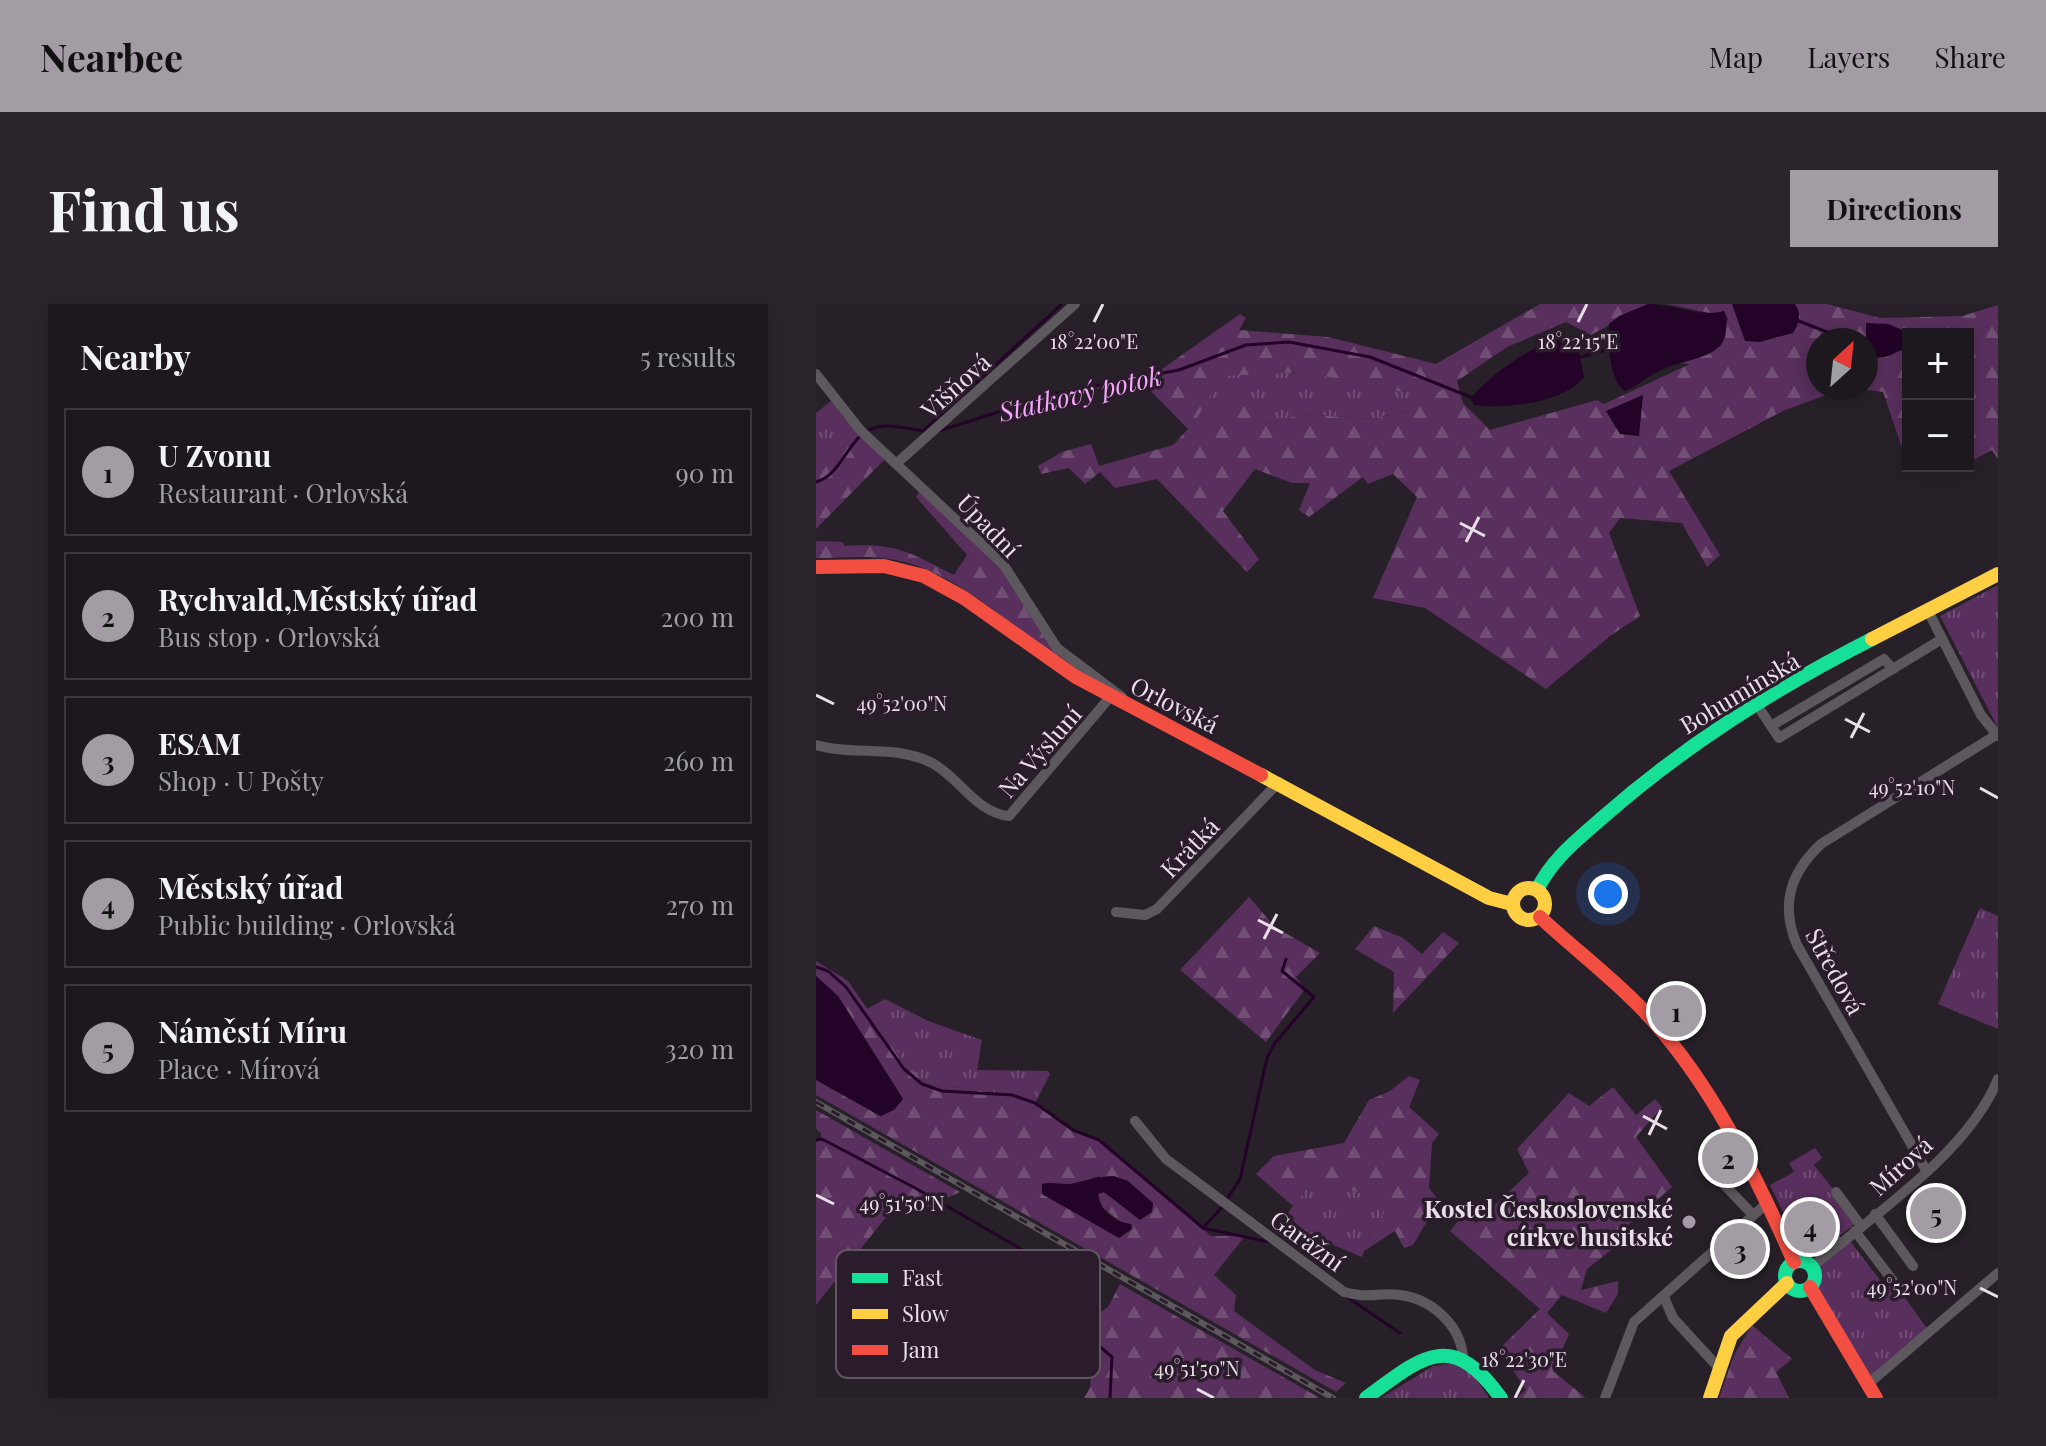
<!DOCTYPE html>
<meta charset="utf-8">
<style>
:root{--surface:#1d181e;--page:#2a252b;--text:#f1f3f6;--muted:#a0a0a4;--line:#3b373c;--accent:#a49ca5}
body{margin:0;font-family:"Playfair Display",serif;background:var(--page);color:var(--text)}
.controls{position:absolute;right:24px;top:24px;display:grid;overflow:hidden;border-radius:0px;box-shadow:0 4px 20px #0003}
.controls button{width:72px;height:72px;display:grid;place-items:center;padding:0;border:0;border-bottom:2px solid var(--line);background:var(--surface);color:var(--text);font:40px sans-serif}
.compass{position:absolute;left:990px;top:24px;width:72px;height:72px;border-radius:50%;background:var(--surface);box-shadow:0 4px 20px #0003;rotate:27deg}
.you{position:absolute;left:792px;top:590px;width:28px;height:28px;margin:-20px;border:6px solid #fff;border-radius:50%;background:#1a73e8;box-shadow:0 0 0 12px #1a73e833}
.badge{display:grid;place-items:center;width:52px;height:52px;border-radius:50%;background:var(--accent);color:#111;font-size:26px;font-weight:700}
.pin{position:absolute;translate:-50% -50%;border:4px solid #fff;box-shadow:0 2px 8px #0006}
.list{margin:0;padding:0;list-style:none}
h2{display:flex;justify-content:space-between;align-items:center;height:104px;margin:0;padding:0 32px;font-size:34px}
h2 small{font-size:26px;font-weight:400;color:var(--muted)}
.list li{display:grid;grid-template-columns:52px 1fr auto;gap:24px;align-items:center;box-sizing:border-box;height:128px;margin:0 16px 16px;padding:0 16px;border:2px solid var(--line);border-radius:0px}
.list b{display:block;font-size:30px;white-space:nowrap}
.list p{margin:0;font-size:26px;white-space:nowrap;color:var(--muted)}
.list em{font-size:26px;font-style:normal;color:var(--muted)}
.map{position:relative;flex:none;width:1182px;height:1094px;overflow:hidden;border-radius:0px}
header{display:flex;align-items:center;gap:48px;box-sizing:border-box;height:112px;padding:0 40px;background:var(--accent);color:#111}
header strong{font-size:38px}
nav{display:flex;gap:44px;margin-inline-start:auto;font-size:28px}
.intro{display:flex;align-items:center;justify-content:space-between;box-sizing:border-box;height:192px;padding:0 48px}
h1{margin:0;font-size:56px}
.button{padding:20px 36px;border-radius:0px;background:var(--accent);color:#111;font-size:28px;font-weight:700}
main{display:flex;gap:48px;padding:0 48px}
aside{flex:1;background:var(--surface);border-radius:0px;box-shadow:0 4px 20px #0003}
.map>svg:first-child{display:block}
</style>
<header>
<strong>Nearbee</strong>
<nav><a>Map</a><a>Layers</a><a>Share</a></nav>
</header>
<div class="intro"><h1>Find us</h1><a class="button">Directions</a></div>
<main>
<aside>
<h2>Nearby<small>5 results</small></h2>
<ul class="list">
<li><span class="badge">1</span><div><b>U Zvonu</b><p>Restaurant · Orlovská</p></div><em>90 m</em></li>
<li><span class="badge">2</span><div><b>Rychvald,Městský úřad</b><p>Bus stop · Orlovská</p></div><em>200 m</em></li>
<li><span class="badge">3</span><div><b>ESAM</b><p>Shop · U Pošty</p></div><em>260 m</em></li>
<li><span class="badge">4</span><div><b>Městský úřad</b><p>Public building · Orlovská</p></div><em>270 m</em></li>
<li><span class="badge">5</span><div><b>Náměstí Míru</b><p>Place · Mírová</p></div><em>320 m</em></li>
</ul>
</aside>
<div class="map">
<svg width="1182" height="1094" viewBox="0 0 1182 1094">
<defs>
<pattern id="grass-tufts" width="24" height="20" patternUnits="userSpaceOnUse" patternTransform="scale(2)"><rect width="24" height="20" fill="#59305d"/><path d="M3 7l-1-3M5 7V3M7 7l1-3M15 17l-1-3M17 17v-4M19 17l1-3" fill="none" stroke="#714e74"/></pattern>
<pattern id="forest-firs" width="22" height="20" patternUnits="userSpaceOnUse" patternTransform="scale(2)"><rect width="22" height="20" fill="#59305d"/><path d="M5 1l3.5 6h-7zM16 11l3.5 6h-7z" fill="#714e74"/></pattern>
</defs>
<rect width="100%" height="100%" fill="#272028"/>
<!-- grass -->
<g fill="url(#grass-tufts)">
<path d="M 489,68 L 586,88 L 641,77 L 593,107 L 555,115 L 485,110 L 452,120 L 425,93 L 394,124 L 378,119 L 406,71 Z"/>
<path d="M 15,97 L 36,123 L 0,159 L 0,109 Z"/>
<path d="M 1182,281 L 1182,424 L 1124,312 Z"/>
<path d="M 1164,604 L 1182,612 L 1182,725 L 1122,700 Z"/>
<path d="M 69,695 L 112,717 L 166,736 L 161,766 L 232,767 L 234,770 L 219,799 L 195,790 L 110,780 L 90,760 L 51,705 Z"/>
<path d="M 999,844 L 1006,854 L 998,861 L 1042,917 L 999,952 L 993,952 L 982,944 L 1007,930 L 1010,935 L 1021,927 L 1008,904 L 996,910 L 988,898 L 968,910 L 954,881 L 978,868 L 973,859 Z"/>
<path d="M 497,877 L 577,897 L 555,928 L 546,953 L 494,931 L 470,911 Z"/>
<path d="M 1034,937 L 1069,983 L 1077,977 L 1112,1026 L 1055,1072 L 1001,983 L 1002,964 Z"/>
<path d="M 641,1059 L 659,1073 L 673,1094 L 565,1094 L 617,1062 Z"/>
</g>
<!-- forest -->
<g fill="url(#forest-firs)" fill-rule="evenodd">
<path d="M 724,0 L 832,0 L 775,31 L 750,18 L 691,43 L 641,77 L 647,99 L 674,126 L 781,96 L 788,100 L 874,60 L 862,59 L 905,42 L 912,13 L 851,0 L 1011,0 L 1064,14 L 1146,12 L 1182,1 L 1182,155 L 1176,146 L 1152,159 L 1152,30 L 1092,30 L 1092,149 L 1087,147 L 1067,88 L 1038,84 L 1050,84 L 1050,36 L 1002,36 L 1002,84 L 1029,84 L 967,107 L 853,167 L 904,251 L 891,263 L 866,219 L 804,214 L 793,229 L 824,312 L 794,332 L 730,385 L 609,304 L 557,294 L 601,193 L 577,170 L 552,180 L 547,173 L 493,213 L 483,206 L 494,179 L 476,179 L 439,165 L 407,207 L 443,255 L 431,268 L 341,175 L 299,184 L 284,168 L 269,180 L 253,164 L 225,170 L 222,162 L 246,148 L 275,140 L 283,162 L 357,141 L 372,125 L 328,80 L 241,89 L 339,70 L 424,10 L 430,14 L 423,26 L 512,33 L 620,60 ZM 489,68 L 586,88 L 638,78 L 593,107 L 555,115 L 485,110 L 452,120 L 425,93 L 394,124 L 378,119 L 406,72 Z"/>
<path d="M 36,123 L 69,155 L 0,225 L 0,159 Z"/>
<path d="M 104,187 L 182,261 L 247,358 C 194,322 139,265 74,255 C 50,251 24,254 0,254 L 0,237 L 27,238 L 28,242 C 78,238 94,248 138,271 L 151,251 L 100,193 Z"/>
<path d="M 433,593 L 459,623 L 504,649 L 480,673 L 489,685 L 450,738 L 364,666 Z"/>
<path d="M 558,622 L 587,634 L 606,650 L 627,628 L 643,639 L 577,709 L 578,668 L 539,645 Z"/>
<path d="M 0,657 L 32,677 L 90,760 L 110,780 L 195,790 L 219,799 L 255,824 L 282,837 L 395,932 L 429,932 L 398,971 L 420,991 L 418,1007 L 499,1066 L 530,1079 L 520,1088 L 0,791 L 0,776 L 64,812 L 87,795 L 22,692 L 0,672 ZM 283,872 L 299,896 L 288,888 L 282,890 L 286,903 L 306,919 L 272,914 L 226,890 L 227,880 L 258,880 Z"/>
<path d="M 593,772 L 604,776 L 593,803 L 623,830 L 616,839 L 613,884 L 623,897 L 597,941 L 588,944 L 579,927 L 548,947 L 555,928 L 576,897 L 497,877 L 477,902 L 440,870 L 458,852 L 528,839 L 553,796 L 574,787 Z"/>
<path d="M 797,783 L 820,811 L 839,795 L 846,803 L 820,833 L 856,883 L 803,929 L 809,935 L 771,965 L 765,986 L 802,977 L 802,990 L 790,1009 L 746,991 L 731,1009 L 753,1030 L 737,1067 L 770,1094 L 700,1094 L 710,1086 L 683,1045 L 724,1005 L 634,927 L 649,908 L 660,919 L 713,869 L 701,845 L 753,789 L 773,802 Z"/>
<path d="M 0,806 L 144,888 L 103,907 L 82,898 L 0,1001 L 0,838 L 5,836 L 5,829 L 0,825 Z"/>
<path d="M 304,980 L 504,1094 L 268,1094 L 274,1084 L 277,1052 L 256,1029 L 292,1003 Z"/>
<path d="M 936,1021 L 976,1055 L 960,1068 L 973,1094 L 903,1094 L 918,1051 Z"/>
</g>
<!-- water -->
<g fill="#230327">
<path d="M 832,0 C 859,0 882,14 908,7 C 912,14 910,17 910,25 C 910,55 868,55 847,65 C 833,71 823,81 809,87 C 793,76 792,38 793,20 L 803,12 Z"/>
<path d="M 916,0 L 979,0 C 986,10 983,19 977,29 L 944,38 L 929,37 Z"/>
<path d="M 1050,19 L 1072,20 L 1096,30 L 1092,30 L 1092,43 L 1070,53 L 1050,55 Z"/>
<path d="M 751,33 L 761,39 L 768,73 C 751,98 686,106 658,101 L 655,94 C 679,67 715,41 751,33 Z"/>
<path d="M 827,91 L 823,132 L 804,130 L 790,107 Z"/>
<path d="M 0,672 L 22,692 L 87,795 L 78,806 L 65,812 L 0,776 Z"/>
<path d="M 298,872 L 312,877 L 337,899 L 336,908 L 324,916 L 288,888 L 282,890 C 284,907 298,918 315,920 L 316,925 L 303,934 L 226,890 L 226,880 C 237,877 248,882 259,879 C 273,876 284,872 298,872 Z"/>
</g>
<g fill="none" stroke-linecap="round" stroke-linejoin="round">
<!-- stream -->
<g stroke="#230327" stroke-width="3">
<path d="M 980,16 L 1032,36"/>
<path d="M 765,53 L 796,44"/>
<path d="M 107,127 L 246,0"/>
<path d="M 123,127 L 241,89 L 363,66 L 430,41 L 473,38 L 554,53 L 657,94"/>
<path d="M 0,178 C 31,169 32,122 70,122 C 82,122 95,125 107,127"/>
<path d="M 0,663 L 12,667 L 30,683 L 88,765 L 106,780 L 126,787 L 196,791 L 219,799 L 257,826 L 283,836 L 387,924 L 453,938"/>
<path d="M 0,836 L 6,835 L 101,885 L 273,984 L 281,992 L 262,1024 L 296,1053 L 294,1094"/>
<path d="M 410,897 L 424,875 L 451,754 L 459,739 L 498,693 L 466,667 L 470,655"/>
<path d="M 387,924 L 406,903"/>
<path d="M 531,993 L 584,1029"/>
</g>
<!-- street -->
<g stroke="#5d585d" stroke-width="10">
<path d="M 0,70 L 45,127 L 187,260 L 241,344 L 306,393"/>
<path d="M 81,159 L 259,0"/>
<path d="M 1112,307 L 1165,411 L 1182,432"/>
<path d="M 941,401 L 963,434 L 1126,335"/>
<path d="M 955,422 L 1068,355 L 1077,365"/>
<path d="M 0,441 C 38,452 79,440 116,459 C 143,473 160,509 193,512 L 295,392"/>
<path d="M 300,608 L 329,611 L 341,605 L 463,478"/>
<path d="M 319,817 L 350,855 L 528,988 C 553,995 563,988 584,991 C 616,995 644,1021 647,1052"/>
<path d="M 1110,866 L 981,641 C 964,601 974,569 1005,540 L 1180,431"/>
<path d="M 901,873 L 937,911"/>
<path d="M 1020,888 L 1045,922"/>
<path d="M 1004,909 L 1023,941"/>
<path d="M 1059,910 L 1097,962"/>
<path d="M 1039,927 L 1077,977"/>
<path d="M 996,963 C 1056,912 1152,849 1182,775"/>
<path d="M 848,993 L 857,1014 L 902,1063"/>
<path d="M 1051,1081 L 1182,969"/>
<path d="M 789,1094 L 818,1018 L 950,900"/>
</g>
<!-- fast -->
<g stroke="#16e098" stroke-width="14">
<path d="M 721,586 C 736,555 761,536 786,514 C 869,441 958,385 1056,335"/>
<circle cx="984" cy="972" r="15"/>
<path d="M 550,1094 C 607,1052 635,1025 685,1094"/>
</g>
<!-- slow -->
<g stroke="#ffcf43" stroke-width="14">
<path d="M 1056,335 L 1182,270"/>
<path d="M 445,471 L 673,594 L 696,600"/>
<circle cx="713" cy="600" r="16"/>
<path d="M 894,1094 L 915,1032 L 971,979"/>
</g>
<!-- jam -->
<g stroke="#f24e42" stroke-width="14">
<path d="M 0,263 L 68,262 L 108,272 L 148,294 L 260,373 L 445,471"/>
<path d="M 724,613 C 758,645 796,673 828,707 C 895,778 939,870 978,958"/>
<path d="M 994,983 L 1060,1094"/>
</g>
<!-- rail casing -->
<g stroke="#5d575e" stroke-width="6">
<path id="rail" d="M 0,798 L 517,1094"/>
</g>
<!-- rail -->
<use href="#rail" stroke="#2a1c2b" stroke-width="3" stroke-dasharray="9" stroke-linecap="butt"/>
</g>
<!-- ticks -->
<path fill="none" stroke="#e8dee8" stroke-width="3" d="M 278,18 L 287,0M 762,18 L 771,0M 644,219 L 669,232M 650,238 L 663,213M 0,391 L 18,400M 1029,415 L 1054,428M 1035,434 L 1048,409M 1164,484 L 1182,494M 442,616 L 467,629M 448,635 L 461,610M 827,812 L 851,825M 833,831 L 845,806M 0,891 L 18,900M 1164,984 L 1182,993M 381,1085 L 398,1094M 699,1094 L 708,1076"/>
<!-- markers -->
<circle fill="#a49ca5" stroke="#2a1c2b" stroke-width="3" cx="873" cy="918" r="8"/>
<g text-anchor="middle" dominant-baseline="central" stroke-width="7" stroke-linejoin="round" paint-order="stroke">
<!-- street labels -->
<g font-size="24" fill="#e8dee8" stroke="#2a1c2b">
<text transform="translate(139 81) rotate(-42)">Višňová</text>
<text transform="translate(173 221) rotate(46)">Úpadní</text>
<text transform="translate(923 388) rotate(-31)">Bohumínská</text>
<text transform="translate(359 400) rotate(27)">Orlovská</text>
<text transform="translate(223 447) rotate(-49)">Na Výsluní</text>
<text transform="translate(373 543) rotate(-46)">Krátká</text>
<text transform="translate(1020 667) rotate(61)">Středová</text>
<text transform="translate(1084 861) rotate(-42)">Mírová</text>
<text transform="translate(492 936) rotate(36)">Garážní</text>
</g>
<!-- poi labels -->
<g font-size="24" font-weight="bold" fill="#e8dee8" stroke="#2a1c2b" text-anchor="end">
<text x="857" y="904">Kostel Československé<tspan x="857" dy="28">církve husitské</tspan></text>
</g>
<!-- water labels -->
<g font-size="26" font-style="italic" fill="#f5a6fb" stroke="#2a1c2b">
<text transform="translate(264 89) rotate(-13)">Statkový potok</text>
</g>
</g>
<!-- legend -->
<rect x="20" y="946" width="264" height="128" rx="12" fill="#2a1c2b" stroke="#635664" stroke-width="2"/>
<rect x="36" y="969" width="36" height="10" fill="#16e098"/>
<rect x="36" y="1005" width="36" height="10" fill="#ffcf43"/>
<rect x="36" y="1041" width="36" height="10" fill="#f24e42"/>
<g font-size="22" fill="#e8dee8">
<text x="86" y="982">Fast</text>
<text x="86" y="1018">Slow</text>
<text x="86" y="1054">Jam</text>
</g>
<g font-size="20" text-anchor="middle" fill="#e8dee8" stroke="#2a1c2b" stroke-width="7" stroke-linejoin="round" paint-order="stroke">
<text x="278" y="45">18°22'00"E</text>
<text x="762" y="45">18°22'15"E</text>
<text x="86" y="407">49°52'00"N</text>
<text x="1096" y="491">49°52'10"N</text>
<text x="86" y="907">49°51'50"N</text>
<text x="1096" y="991">49°52'00"N</text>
<text x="708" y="1063">18°22'30"E</text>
<text x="381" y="1072">49°51'50"N</text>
</g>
</svg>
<div class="controls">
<button>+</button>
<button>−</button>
</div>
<svg class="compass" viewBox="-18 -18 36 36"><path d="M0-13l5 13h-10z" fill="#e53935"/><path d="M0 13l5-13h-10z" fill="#a0a0a4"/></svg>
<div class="you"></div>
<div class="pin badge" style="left:860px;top:707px">1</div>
<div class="pin badge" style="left:912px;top:854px">2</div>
<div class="pin badge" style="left:924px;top:945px">3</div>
<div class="pin badge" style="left:994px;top:923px">4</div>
<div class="pin badge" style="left:1120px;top:909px">5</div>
</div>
</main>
